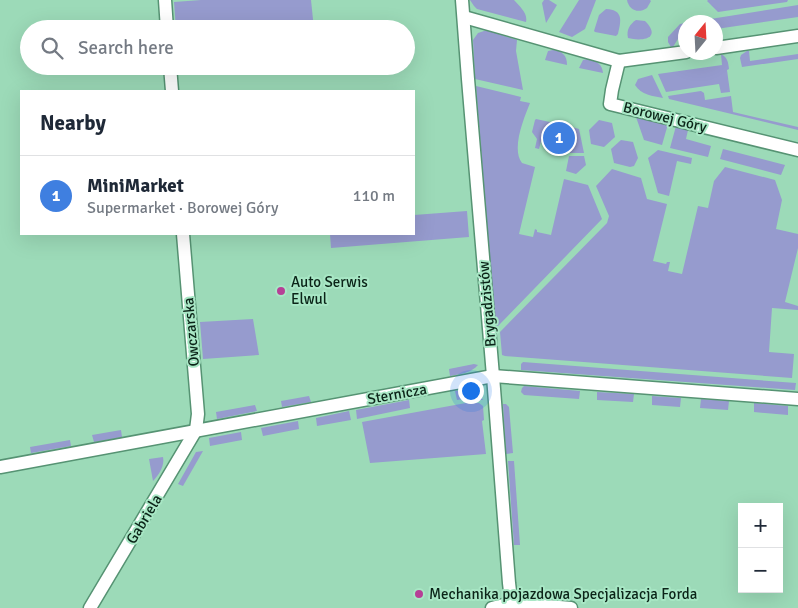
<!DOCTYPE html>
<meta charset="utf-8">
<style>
:root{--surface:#fff;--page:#f6f6f7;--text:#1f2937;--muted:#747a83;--line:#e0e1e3;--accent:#111827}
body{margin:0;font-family:Signika,sans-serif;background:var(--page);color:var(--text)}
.controls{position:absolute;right:15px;bottom:15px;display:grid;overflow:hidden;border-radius:0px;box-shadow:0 5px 20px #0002}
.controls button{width:45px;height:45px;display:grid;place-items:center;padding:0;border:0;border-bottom:1px solid var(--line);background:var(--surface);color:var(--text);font:25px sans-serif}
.compass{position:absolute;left:678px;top:15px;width:45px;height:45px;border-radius:50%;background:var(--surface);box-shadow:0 5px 20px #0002;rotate:18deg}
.you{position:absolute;left:470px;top:390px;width:18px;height:18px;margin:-12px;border:4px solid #fff;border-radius:50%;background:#1a73e8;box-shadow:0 0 0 8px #1a73e833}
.badge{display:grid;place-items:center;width:32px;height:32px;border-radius:50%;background:var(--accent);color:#fff;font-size:16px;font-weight:700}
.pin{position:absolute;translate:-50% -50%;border:2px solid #fff;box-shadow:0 1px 5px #0006}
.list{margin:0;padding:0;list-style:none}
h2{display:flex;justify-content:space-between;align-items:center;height:65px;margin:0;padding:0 20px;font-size:21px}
h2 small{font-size:16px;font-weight:400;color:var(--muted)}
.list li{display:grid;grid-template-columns:32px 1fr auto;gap:15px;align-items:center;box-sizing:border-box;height:80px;padding:0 20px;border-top:1px solid var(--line)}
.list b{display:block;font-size:19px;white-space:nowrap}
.list p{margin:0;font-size:16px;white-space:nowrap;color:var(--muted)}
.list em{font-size:16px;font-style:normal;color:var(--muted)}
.icon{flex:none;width:28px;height:28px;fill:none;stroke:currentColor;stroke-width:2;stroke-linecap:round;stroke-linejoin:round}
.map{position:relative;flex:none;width:798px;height:608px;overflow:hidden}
.search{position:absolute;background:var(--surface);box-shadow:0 5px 20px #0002;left:20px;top:20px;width:395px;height:55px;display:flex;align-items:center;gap:12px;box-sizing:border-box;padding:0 18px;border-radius:28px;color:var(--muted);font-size:19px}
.panel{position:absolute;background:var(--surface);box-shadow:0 5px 20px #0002;left:20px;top:90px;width:395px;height:145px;border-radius:0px}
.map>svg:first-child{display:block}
</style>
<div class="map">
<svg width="798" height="608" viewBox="0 0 798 608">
<rect width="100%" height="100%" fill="#9cdab8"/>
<!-- green -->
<g fill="#969bce">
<path d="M 201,0 L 311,0 L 314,29 L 176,29 L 174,2 Z"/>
<path d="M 470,0 L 514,0 C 520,7 528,13 526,22 L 477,9 L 474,6 Z"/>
<path d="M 544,0 L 549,0 L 557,5 L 546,23 L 542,3 Z"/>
<path d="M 579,0 L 596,0 L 585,29 L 572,37 L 559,32 Z"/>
<path d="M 627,0 L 650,0 L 651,1 L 647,8 C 638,14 629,10 627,0 Z"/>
<path d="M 708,0 L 788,0 L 787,2 L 718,12 L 707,1 Z"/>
<path d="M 798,5 L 798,17 L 716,29 L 716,22 L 704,22 L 704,20 Z"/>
<path d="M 606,9 C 624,10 621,21 618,34 L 616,36 L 595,32 L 594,31 L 599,15 Z"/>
<path d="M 636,20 L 645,21 C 662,38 643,42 628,38 C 626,30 630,24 636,20 Z"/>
<path d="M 685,23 L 685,34 L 681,34 L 673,47 L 671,47 L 668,42 L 668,37 L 680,24 Z"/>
<path d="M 484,31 L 489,31 L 517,40 L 516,51 L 523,90 L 475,79 L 473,40 L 478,33 Z"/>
<path d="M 553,50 C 562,51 567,55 567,65 L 545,60 L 548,51 Z"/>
<path d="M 747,51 L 749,51 L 750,61 L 798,54 L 798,59 L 742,67 L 740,58 L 741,55 Z"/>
<path d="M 721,54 C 728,58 728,62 729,69 L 727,70 L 730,92 L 721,93 L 719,84 L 666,92 L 658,74 L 722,65 Z"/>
<path d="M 588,59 C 597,61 602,64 603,73 L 579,68 L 583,60 Z"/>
<path d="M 652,75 L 663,98 C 653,96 641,95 635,85 L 638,79 Z"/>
<path d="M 476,86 L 521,97 L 520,101 L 530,103 C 524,118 511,149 522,163 L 535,167 L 519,234 L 533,237 L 535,229 L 537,230 L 537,232 L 551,235 L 564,179 L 588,185 L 602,219 L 498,326 L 495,327 Z"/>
<path d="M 701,91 L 704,93 L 705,100 L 731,96 L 733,112 L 798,127 L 798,130 L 669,99 L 668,96 Z"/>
<path d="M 636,117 L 668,124 L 662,145 L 644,140 Z"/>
<path d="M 536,119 L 559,124 L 557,134 L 544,130 L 539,149 L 535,148 L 537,139 L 532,132 L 535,120 Z"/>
<path d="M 599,120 L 612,123 L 615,137 L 604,147 L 591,144 L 589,130 Z"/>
<path d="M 565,125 L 579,129 L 584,153 L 570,153 L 574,136 L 563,133 Z"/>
<path d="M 676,126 L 688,130 L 686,139 L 711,146 L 708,157 L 670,148 Z"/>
<path d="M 621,140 L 633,142 L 638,158 L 634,166 L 630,167 L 614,163 L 611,149 Z"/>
<path d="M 723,149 L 785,165 L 781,175 L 720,159 Z"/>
<path d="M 658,150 L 692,158 L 691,164 L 677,161 L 669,196 L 658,193 L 648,158 Z"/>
<path d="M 569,156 L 584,156 L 586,165 L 576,174 L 566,171 Z"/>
<path d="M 725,167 L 775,180 L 782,200 L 776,229 L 798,234 L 798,248 L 785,302 L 798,306 L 798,310 L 772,308 L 769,352 L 794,354 L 792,378 L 505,356 L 502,355 L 500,332 L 607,223 L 609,216 L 596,186 L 612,169 L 641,178 L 647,199 L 667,204 L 653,261 L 666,264 L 667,262 L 670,262 L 668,271 L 682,274 L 698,206 L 708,208 L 714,181 Z"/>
<path d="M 467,211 L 469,237 L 331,248 L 330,234 L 414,234 L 414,215 Z"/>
<path d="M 253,319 L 259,355 L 203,359 L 200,322 Z"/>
<path d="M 523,362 L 796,383 L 795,390 L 521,370 L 521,364 Z"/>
<path d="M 474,364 L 478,365 C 471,373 461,374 450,376 L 449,369 Z"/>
<path d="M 524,386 L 580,391 L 579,399 L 524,395 L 521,392 L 522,388 Z"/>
<path d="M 464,390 C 472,390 479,392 483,400 L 463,399 L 457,400 L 455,391 Z"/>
<path d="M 597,392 L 634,394 L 633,402 L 597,400 Z"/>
<path d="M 309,396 L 311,402 L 282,407 L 281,401 Z"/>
<path d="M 652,396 L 681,398 L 680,407 L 652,405 Z"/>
<path d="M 701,399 L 729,401 L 728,410 L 700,408 Z"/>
<path d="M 409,400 L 410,408 L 357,419 L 356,410 Z"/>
<path d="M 466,403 L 479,403 L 483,406 L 484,420 L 482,421 L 486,454 L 370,463 L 362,422 Z"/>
<path d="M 754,403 L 788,406 L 788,415 L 754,412 Z"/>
<path d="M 503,404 L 506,404 L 509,407 L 513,453 L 506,454 Z"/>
<path d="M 255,405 L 257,411 L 217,419 L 216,412 Z"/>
<path d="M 349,411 L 351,420 L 317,426 L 316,418 Z"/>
<path d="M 298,421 L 299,429 L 263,436 L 261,428 Z"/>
<path d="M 121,430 L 122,437 L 94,442 L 92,435 Z"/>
<path d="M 241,432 L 242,440 L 210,446 L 209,438 Z"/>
<path d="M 70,440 L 71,446 L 31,453 L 30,447 Z"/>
<path d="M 203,451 L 183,486 L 178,484 L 196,452 Z"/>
<path d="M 163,457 C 165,465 159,475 153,481 L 149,459 Z"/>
<path d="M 508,461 L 514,461 L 520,545 L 514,545 Z"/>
</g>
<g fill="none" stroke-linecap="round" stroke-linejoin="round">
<!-- street casing -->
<g stroke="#569373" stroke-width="15">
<g id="street">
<path d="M 165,0 L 167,29"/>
<path d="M 462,0 L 468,79 L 493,376 L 509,583 L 512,608"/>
<path d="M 464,17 L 619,61 L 686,52"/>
<path d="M 716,48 L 798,36"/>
<path d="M 619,61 L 612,90 L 610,104 L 798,150"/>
<path d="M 170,66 L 172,91"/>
<path d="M 0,467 L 493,376 L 798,399"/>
<path d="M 90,608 L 196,430 L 198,414 L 183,234"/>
<path d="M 492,608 L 511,603 L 571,608"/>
</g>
</g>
<!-- street -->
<use href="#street" stroke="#fff" stroke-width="12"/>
</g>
<!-- markers -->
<g fill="#b63f96" stroke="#a8e7c5" stroke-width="2">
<circle cx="281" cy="291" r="5"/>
<circle cx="419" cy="594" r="5"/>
</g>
<g text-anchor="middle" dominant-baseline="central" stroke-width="4" stroke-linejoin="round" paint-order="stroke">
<!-- street labels -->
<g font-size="15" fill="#0b2418" stroke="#a8e7c5">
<text transform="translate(665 117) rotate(14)">Borowej Góry</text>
<text transform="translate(487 304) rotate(-95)">Brygadzistów</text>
<text transform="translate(191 332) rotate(-95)">Owczarska</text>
<text transform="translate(397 394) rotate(-10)">Sternicza</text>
<text transform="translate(144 519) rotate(-59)">Gabriela</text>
</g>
<!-- poi labels -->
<g font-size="15" fill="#0b2418" stroke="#a8e7c5" text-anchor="start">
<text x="291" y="282">Auto Serwis<tspan x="291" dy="17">Elwul</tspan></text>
<text x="429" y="594">Mechanika pojazdowa Specjalizacja Forda</text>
</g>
</g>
</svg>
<div class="controls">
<button>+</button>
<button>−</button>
</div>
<svg class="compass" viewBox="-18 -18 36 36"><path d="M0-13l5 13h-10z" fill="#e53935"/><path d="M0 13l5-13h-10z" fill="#747a83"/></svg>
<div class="you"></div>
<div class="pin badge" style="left:559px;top:138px;background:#3f7fe0">1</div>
<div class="search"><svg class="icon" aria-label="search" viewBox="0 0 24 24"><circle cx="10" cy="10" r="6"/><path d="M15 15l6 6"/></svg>Search here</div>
<section class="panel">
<h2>Nearby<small></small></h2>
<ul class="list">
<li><span class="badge" style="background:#3f7fe0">1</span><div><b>MiniMarket</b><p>Supermarket · Borowej Góry</p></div><em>110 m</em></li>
</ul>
</section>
</div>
